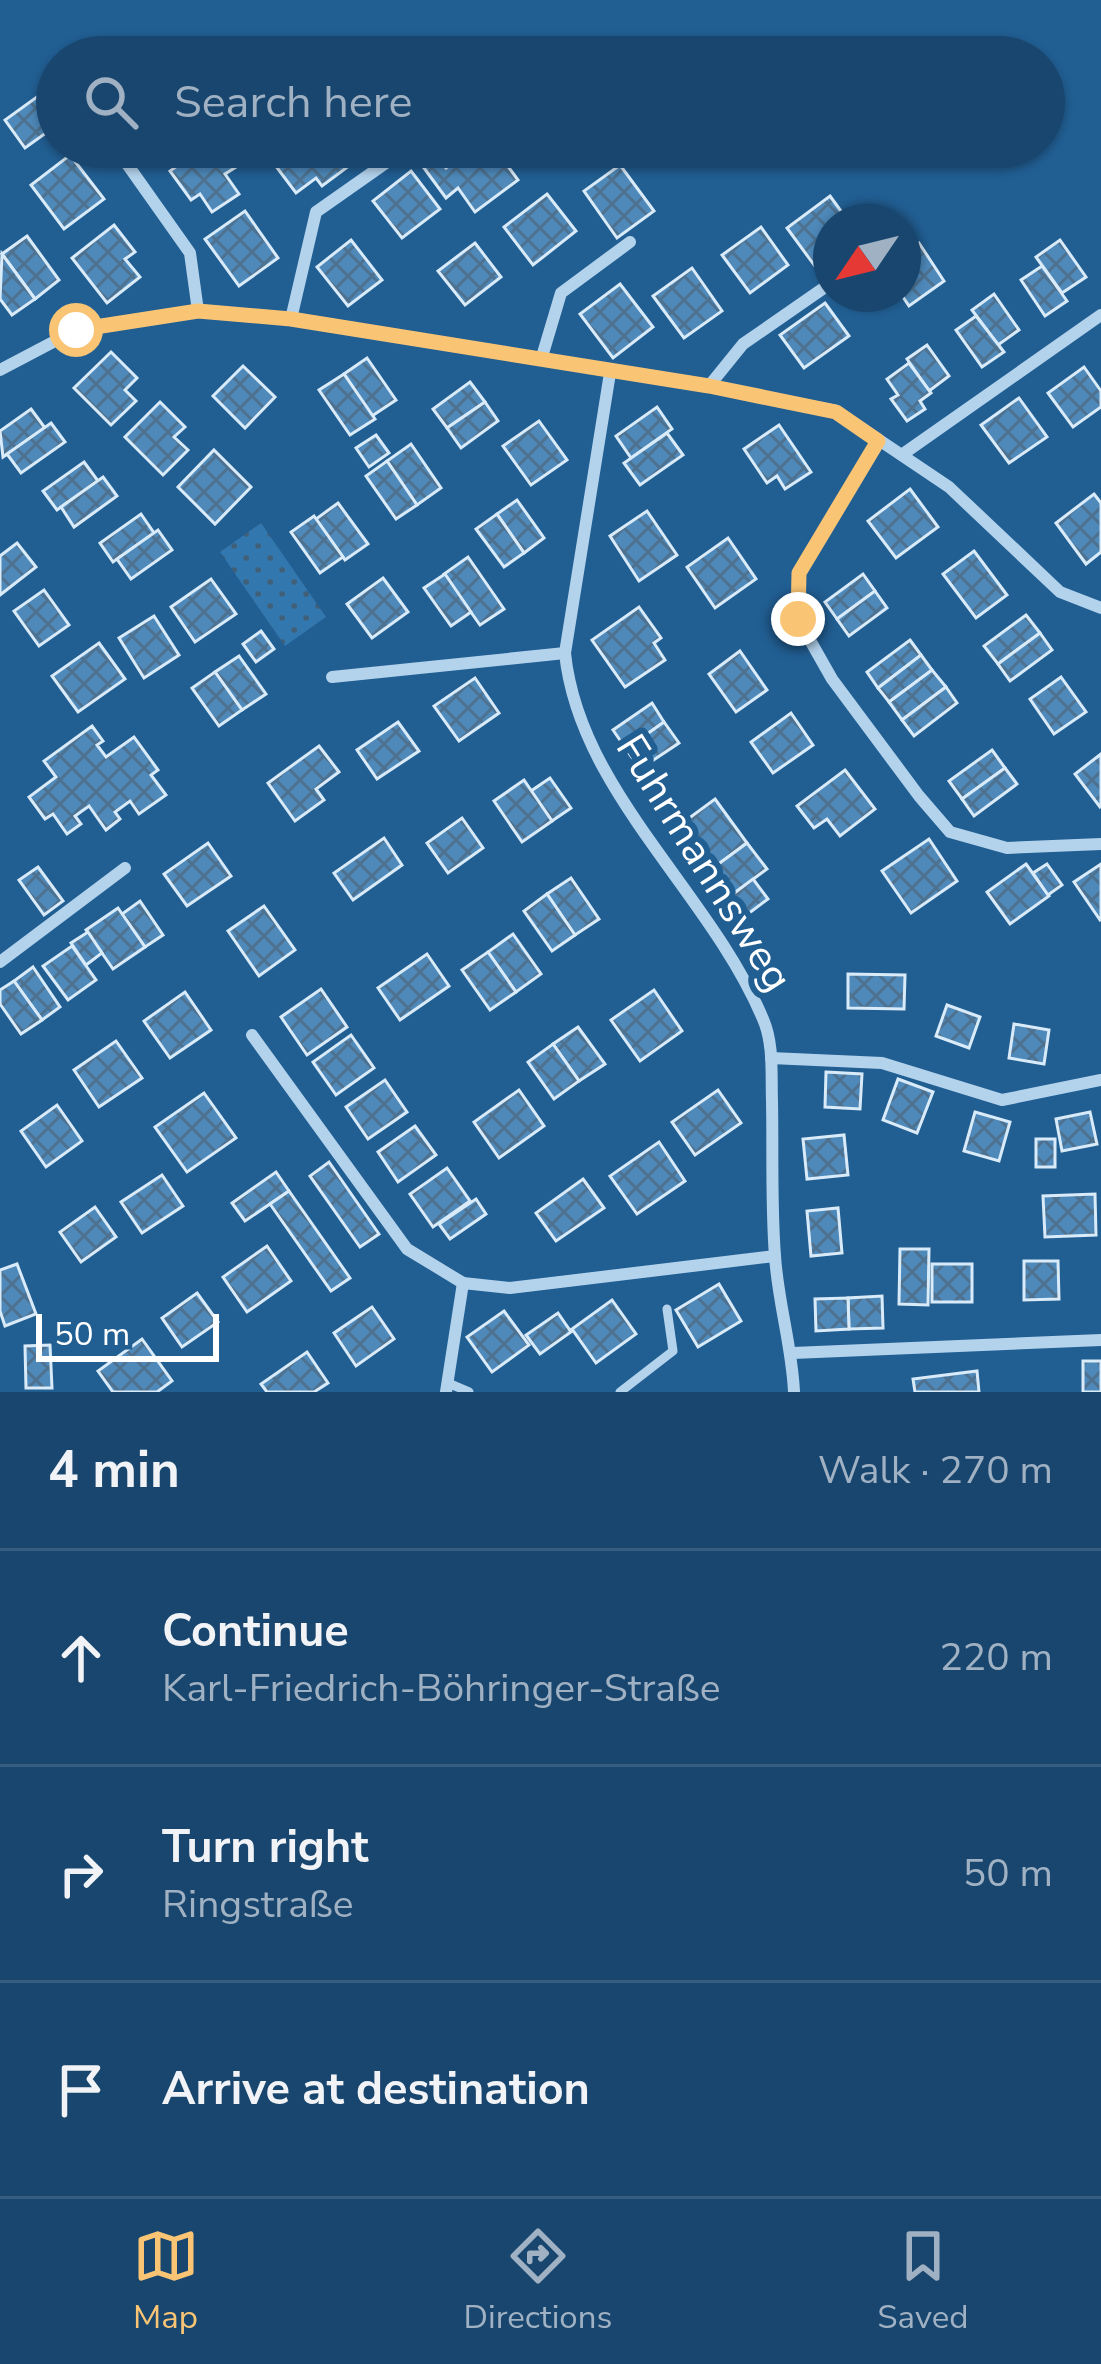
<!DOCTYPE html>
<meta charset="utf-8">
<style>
:root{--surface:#19466e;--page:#224d73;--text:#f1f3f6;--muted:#9fb1c2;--line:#375e81;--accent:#f9c575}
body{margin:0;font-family:"Nunito Sans",sans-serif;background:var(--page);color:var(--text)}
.compass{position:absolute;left:813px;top:204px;width:108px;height:108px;border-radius:50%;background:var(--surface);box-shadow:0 3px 9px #0004;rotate:235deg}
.scale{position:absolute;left:36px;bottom:30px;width:183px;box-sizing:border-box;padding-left:12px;border:6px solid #fff;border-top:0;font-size:33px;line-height:42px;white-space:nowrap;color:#fff;-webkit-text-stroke:9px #215e92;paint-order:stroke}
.stop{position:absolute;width:36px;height:36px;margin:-27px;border:9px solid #f9c575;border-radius:50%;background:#fff}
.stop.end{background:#f9c575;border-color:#fff;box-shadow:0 3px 12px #0008}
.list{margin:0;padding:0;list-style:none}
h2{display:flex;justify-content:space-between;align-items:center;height:156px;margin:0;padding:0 48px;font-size:51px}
h2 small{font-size:39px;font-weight:400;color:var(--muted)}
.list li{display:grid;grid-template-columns:78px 1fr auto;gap:36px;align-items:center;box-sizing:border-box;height:216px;padding:0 48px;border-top:3px solid var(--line)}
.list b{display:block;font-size:45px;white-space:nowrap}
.list p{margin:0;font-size:39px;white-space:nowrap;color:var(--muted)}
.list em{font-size:39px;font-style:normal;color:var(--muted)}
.icon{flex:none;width:66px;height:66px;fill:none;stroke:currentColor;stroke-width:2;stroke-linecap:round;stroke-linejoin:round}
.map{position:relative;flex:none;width:1101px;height:1392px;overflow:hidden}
.search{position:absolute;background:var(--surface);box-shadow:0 3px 9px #0004;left:36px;right:36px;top:36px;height:132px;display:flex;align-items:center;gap:30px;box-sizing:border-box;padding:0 42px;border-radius:66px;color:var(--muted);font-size:45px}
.sheet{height:804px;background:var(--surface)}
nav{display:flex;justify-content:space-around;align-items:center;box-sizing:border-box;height:168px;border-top:3px solid var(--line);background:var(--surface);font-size:33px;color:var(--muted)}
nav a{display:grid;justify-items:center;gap:6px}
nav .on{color:var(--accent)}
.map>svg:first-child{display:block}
</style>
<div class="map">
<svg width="1101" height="1392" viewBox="0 0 1101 1392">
<defs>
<pattern id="grass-dots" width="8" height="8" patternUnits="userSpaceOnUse" patternTransform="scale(3)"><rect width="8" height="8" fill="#3277ad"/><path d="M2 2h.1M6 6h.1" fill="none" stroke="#405f78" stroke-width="1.8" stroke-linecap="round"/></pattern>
<pattern id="building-cross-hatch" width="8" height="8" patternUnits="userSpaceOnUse" patternTransform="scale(3)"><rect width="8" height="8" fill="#4e89ba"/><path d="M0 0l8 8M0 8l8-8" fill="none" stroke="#4d718e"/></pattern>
</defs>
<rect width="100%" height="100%" fill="#215e92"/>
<!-- grass -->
<path fill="url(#grass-dots)" d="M 261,523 L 326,617 L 285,646 L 220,552 Z"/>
<!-- building -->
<g fill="url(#building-cross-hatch)" stroke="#d9ebf9" stroke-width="3">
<path d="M 41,94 L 57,116 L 57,125 L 25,148 L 5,120 Z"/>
<path d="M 204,147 L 222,147 L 236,167 L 225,174 L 239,194 L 212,212 L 200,194 L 191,200 L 170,171 Z"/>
<path d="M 282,147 L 347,147 L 357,160 L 322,186 L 316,178 L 296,193 L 269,157 Z"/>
<path d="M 474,147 L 494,147 L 518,180 L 475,212 L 458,188 L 446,198 L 424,168 L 439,157 L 446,168 Z"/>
<path d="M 70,155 L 104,199 L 64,229 L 31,185 Z"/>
<path d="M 620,165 L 654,211 L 617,238 L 584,191 Z"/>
<path d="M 411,171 L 440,209 L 402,238 L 373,201 Z"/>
<path d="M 547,194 L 576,231 L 533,265 L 504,227 Z"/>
<path d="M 830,196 L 849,222 L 831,222 L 831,265 L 820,273 L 787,228 Z"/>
<path d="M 245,211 L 278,258 L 239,286 L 205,239 Z"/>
<path d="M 114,225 L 135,252 L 125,259 L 140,277 L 107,303 L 72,258 Z"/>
<path d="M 761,227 L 788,265 L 750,293 L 722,255 Z"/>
<path d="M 27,236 L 59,280 L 35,299 L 2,254 Z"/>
<path d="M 351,240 L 382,280 L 348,306 L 317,267 Z"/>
<path d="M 1060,240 L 1086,277 L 1062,293 L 1036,257 Z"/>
<path d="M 475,243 L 501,277 L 465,305 L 438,271 Z"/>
<path d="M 919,243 L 944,281 L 909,306 L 901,294 L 903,254 Z"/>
<path d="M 2,254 L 35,299 L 12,315 L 0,299 Z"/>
<path d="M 1042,266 L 1067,301 L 1045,316 L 1021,280 Z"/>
<path d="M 692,268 L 722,311 L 684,338 L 653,296 Z"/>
<path d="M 620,284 L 653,327 L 613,358 L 580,314 Z"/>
<path d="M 994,294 L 1019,330 L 998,345 L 972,310 Z"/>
<path d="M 825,303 L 849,336 L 804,368 L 780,335 Z"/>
<path d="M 976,316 L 1004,352 L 982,367 L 956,330 Z"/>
<path d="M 927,345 L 949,376 L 929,391 L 907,359 Z"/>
<path d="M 111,352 L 137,378 L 125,390 L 136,401 L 111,425 L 74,388 Z"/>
<path d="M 367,358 L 396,400 L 372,416 L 344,374 Z"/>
<path d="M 909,363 L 931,393 L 920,401 L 925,409 L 907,421 L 891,399 L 898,395 L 887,379 Z"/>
<path d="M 243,366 L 275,397 L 245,428 L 213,396 Z"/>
<path d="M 1084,367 L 1101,391 L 1101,407 L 1073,427 L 1048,393 Z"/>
<path d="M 344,374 L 375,419 L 350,435 L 319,390 Z"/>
<path d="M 470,382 L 485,402 L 447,428 L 433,409 Z"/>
<path d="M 1019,398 L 1047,437 L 1009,463 L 981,425 Z"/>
<path d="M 160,402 L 185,427 L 174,437 L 188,450 L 163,475 L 125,437 Z"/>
<path d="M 485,402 L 498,421 L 461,448 L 447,428 Z"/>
<path d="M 657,407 L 672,429 L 631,458 L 616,436 Z"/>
<path d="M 31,409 L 45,428 L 3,457 L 0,431 Z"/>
<path d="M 539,421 L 567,460 L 531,485 L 503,446 Z"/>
<path d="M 51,423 L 65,442 L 21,473 L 7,454 Z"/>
<path d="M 779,425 L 811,472 L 785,489 L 777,476 L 767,483 L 744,449 Z"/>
<path d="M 667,433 L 683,455 L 640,485 L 624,463 Z"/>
<path d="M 376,435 L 389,453 L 369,467 L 356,448 Z"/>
<path d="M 411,444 L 441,488 L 417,505 L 387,461 Z"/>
<path d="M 214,450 L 251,487 L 215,524 L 178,487 Z"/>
<path d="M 387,461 L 417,505 L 396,519 L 366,476 Z"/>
<path d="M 84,462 L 98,481 L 57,510 L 43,491 Z"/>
<path d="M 103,477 L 117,496 L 74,527 L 61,507 Z"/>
<path d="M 910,489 L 938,527 L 896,558 L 868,521 Z"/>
<path d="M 1094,494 L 1101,503 L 1101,552 L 1086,564 L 1056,523 Z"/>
<path d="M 517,500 L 544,538 L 524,553 L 497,514 Z"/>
<path d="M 338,503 L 368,544 L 345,560 L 316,519 Z"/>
<path d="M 647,511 L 677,555 L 639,581 L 610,536 Z"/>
<path d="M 141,514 L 154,533 L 113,562 L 100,543 Z"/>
<path d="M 497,514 L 524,553 L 504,567 L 476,529 Z"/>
<path d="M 314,516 L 343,557 L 320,573 L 291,532 Z"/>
<path d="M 158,530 L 172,550 L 131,579 L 117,559 Z"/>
<path d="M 728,538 L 756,579 L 715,608 L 687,567 Z"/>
<path d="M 17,543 L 36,567 L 0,595 L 0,556 Z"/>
<path d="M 974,551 L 1007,595 L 976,618 L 943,574 Z"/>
<path d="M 468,557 L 504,609 L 480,625 L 444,574 Z"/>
<path d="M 445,574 L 471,612 L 451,626 L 424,588 Z"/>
<path d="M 863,574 L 875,591 L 837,619 L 825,602 Z"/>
<path d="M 383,578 L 408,612 L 372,638 L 347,604 Z"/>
<path d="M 211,579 L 236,614 L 195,642 L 171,607 Z"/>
<path d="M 44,590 L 69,625 L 39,646 L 14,611 Z"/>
<path d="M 875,591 L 887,608 L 849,636 L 837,619 Z"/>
<path d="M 639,607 L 661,638 L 654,643 L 665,660 L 625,687 L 592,640 Z"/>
<path d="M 1026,615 L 1040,633 L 998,664 L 984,646 Z"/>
<path d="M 154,616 L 179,655 L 144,678 L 119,638 Z"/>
<path d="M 261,631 L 274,649 L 256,662 L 243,644 Z"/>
<path d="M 1040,633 L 1052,650 L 1010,681 L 998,664 Z"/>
<path d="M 910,640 L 921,655 L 878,688 L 867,672 Z"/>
<path d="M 99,643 L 125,679 L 78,712 L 52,676 Z"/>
<path d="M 740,651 L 767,690 L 736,712 L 709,674 Z"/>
<path d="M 921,655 L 932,670 L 889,702 L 878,688 Z"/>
<path d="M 239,656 L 266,694 L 242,710 L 215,672 Z"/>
<path d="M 932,670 L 946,687 L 902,720 L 889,702 Z"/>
<path d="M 215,672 L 242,710 L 219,726 L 192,688 Z"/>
<path d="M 1061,677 L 1086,712 L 1054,734 L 1030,699 Z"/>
<path d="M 475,678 L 499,713 L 459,741 L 434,706 Z"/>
<path d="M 946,687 L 957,703 L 914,736 L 902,720 Z"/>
<path d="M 652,703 L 664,722 L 626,749 L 613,730 Z"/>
<path d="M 791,713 L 813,745 L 773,773 L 751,742 Z"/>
<path d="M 398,722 L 419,751 L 377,779 L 357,750 Z"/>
<path d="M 664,722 L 679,743 L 640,769 L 626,749 Z"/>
<path d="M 92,726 L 103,741 L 97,745 L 106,757 L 134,737 L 158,770 L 151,775 L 166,795 L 139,814 L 130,801 L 115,812 L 120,819 L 106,830 L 89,806 L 75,816 L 81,824 L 67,834 L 53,814 L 45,819 L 29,797 L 56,777 L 44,761 Z"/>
<path d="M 319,746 L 339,772 L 316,789 L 324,800 L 295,821 L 268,783 Z"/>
<path d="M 992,750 L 1005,768 L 962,799 L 949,781 Z"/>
<path d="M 1101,754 L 1101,806 L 1100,807 L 1075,774 Z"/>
<path d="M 1005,768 L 1017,784 L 974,816 L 962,799 Z"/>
<path d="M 845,770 L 875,809 L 840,836 L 827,819 L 814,828 L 797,806 Z"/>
<path d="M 550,778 L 571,808 L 552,821 L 531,791 Z"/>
<path d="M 524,780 L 552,821 L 522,842 L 494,801 Z"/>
<path d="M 715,799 L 747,843 L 709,871 L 677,827 Z"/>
<path d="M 462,818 L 483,848 L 448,873 L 427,843 Z"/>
<path d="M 384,838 L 402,865 L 353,900 L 334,873 Z"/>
<path d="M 929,839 L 957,881 L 911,913 L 882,871 Z"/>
<path d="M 208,843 L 231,876 L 187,906 L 164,874 Z"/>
<path d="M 747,843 L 767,869 L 729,897 L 709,871 Z"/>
<path d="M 1026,864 L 1049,896 L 1010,924 L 987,892 Z"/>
<path d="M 1047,864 L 1062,885 L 1048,895 L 1033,873 Z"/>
<path d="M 1101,864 L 1101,919 L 1100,920 L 1074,882 Z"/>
<path d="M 38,867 L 63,901 L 44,915 L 19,880 Z"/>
<path d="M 571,878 L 599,919 L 575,935 L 547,894 Z"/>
<path d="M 753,879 L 768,899 L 744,917 L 729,897 Z"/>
<path d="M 547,894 L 575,935 L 552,951 L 524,911 Z"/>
<path d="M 140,901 L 163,935 L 145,947 L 122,914 Z"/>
<path d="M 264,906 L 295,950 L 259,976 L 228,931 Z"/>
<path d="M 118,908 L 145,947 L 113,969 L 86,930 Z"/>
<path d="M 88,932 L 102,953 L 86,965 L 71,943 Z"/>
<path d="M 513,934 L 541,974 L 516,992 L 488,952 Z"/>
<path d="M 72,946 L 96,980 L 68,1000 L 43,966 Z"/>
<path d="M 488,952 L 516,992 L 490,1010 L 462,970 Z"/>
<path d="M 427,954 L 449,986 L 400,1020 L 378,988 Z"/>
<path d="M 33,967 L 60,1007 L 42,1020 L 14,981 Z"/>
<path d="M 848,974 L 905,975 L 904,1009 L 848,1008 Z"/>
<path d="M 14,981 L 42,1020 L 21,1034 L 0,1004 L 0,990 Z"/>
<path d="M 321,989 L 347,1027 L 307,1055 L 281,1017 Z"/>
<path d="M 654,990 L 682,1031 L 640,1061 L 611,1020 Z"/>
<path d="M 185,992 L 211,1030 L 170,1058 L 144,1021 Z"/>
<path d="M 947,1005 L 980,1017 L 969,1048 L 936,1036 Z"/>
<path d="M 1014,1024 L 1049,1030 L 1044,1064 L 1009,1058 Z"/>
<path d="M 578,1027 L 605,1064 L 579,1081 L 553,1044 Z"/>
<path d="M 351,1035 L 374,1068 L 336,1095 L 313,1062 Z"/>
<path d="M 116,1041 L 142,1078 L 99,1107 L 74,1070 Z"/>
<path d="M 553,1044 L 579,1081 L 554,1099 L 528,1062 Z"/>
<path d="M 826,1072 L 862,1074 L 860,1109 L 825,1107 Z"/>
<path d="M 898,1079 L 933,1092 L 917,1133 L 883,1120 Z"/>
<path d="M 385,1080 L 407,1112 L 368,1139 L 346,1107 Z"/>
<path d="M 519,1090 L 544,1126 L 499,1158 L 474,1122 Z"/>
<path d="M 718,1090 L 741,1123 L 695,1155 L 672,1122 Z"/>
<path d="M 204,1093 L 236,1138 L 187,1172 L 155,1127 Z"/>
<path d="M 57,1105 L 82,1141 L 46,1167 L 21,1131 Z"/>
<path d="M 975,1112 L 1010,1122 L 999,1161 L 964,1151 Z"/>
<path d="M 1090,1112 L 1097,1144 L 1062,1151 L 1056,1119 Z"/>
<path d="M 415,1126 L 436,1155 L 398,1182 L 378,1152 Z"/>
<path d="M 844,1135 L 848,1175 L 807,1179 L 803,1139 Z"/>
<rect x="1036" y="1139" width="19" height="28"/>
<path d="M 659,1142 L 685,1181 L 637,1214 L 610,1176 Z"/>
<path d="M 329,1162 L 379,1234 L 360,1247 L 310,1176 Z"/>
<path d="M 447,1168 L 470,1201 L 433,1227 L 410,1194 Z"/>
<path d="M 276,1172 L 289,1191 L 245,1221 L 232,1203 Z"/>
<path d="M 162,1175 L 183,1206 L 142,1233 L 121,1202 Z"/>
<path d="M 583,1179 L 604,1208 L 556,1241 L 536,1213 Z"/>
<path d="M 289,1191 L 350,1278 L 331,1291 L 270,1204 Z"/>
<path d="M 1095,1194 L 1096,1235 L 1045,1237 L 1043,1196 Z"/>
<path d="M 476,1199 L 486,1214 L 450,1239 L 439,1224 Z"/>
<path d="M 95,1207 L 116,1237 L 81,1262 L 60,1232 Z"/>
<path d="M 838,1208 L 842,1253 L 811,1256 L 807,1211 Z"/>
<path d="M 267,1246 L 291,1281 L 247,1312 L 223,1277 Z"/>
<path d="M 900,1249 L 929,1249 L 928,1305 L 899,1304 Z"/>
<path d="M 1024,1261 L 1058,1261 L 1059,1299 L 1024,1300 Z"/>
<path d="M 17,1264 L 36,1314 L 5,1326 L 0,1311 L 0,1270 Z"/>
<rect x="932" y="1264" width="40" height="38"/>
<path d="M 719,1284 L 741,1321 L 698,1347 L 676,1310 Z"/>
<path d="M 197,1293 L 218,1322 L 182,1347 L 162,1318 Z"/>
<path d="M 882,1296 L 883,1328 L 849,1329 L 848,1298 Z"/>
<path d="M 848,1298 L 849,1329 L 816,1331 L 815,1299 Z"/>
<path d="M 612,1300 L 636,1334 L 596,1363 L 572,1329 Z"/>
<path d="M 372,1307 L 394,1339 L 356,1366 L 334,1333 Z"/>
<path d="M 504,1311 L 529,1345 L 492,1372 L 467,1337 Z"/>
<path d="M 558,1313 L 571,1332 L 540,1354 L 526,1335 Z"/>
<path d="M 142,1339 L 172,1381 L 157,1392 L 113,1392 L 98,1371 Z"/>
<path d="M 50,1345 L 52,1388 L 26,1388 L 25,1346 Z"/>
<path d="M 307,1352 L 328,1383 L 314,1392 L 267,1392 L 261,1384 Z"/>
<rect x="1083" y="1361" width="18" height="31"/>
<path d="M 977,1371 L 979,1392 L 915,1392 L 913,1379 Z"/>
</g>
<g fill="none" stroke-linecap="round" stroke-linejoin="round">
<!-- lane -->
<g stroke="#b3d3ed" stroke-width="9">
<path d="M 448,1383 L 469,1392"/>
<path d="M 620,1392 L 673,1351 L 667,1309"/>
</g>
<!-- street -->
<g stroke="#b3d3ed" stroke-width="12">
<path d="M 115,147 L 190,253 L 198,311"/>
<path d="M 291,319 L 316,212 L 400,153"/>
<path d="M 541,360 L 561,293 L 630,242"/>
<path d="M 0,370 L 76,330 L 198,311 L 291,319 L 709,386 L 836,411 L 949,487 L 1060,592 L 1101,608"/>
<path d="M 610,373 L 565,653 C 579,791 710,892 763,1019 C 774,1044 771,1075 772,1101 C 773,1152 771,1205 775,1256 C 778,1303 792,1346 794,1392"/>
<path d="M 709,386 L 743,344 L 831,283"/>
<path d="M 878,441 L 799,573 L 798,619 L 832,679 L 919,796 L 950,832 L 1007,848 L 1101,844"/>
<path d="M 903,454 L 1101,315"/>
<path d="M 332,677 L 565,653"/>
<path d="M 0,962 L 125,868"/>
<path d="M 252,1035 L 407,1249 L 463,1283 L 510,1288 L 775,1256"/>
<path d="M 771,1058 L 882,1063 L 1002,1100 L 1101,1080"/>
<path d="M 793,1353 L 1101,1340"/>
<path d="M 446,1392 L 463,1283"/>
</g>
</g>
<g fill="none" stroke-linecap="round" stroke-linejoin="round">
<!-- route -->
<path stroke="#f9c575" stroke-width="15" d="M 76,330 L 198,311 L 291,319 L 709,386 L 836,412 L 878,441 L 799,573 L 798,619"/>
</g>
<g text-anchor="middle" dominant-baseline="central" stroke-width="12" stroke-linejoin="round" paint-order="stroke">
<!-- street labels -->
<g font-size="42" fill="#fff" stroke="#215e92">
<text transform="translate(704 863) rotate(58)">Fuhrmannsweg</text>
</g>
</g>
</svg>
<svg class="compass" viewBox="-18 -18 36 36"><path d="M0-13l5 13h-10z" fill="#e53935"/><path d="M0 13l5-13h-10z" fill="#9fb1c2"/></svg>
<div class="scale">50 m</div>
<div class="stop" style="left:76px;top:330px"></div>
<div class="stop end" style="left:798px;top:619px"></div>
<div class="search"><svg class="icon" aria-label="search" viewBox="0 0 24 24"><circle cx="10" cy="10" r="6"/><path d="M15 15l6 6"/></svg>Search here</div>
</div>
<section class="sheet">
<h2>4 min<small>Walk · 270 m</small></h2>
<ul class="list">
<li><svg class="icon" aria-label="ahead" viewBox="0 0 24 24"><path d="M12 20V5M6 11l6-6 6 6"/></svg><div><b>Continue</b><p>Karl-Friedrich-Böhringer-Straße</p></div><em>220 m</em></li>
<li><svg class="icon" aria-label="right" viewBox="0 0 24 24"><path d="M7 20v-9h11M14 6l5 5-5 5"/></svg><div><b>Turn right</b><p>Ringstraße</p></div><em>50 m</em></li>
<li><svg class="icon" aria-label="arrive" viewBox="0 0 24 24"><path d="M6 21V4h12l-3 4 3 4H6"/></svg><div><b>Arrive at destination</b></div></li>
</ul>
</section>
<nav>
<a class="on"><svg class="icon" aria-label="map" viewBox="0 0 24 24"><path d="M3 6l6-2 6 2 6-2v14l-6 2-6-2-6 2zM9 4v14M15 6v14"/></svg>Map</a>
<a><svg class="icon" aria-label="directions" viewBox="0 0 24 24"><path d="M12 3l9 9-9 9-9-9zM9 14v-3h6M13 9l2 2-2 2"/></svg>Directions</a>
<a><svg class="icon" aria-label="saved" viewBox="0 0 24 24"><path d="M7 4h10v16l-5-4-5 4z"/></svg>Saved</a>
</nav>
